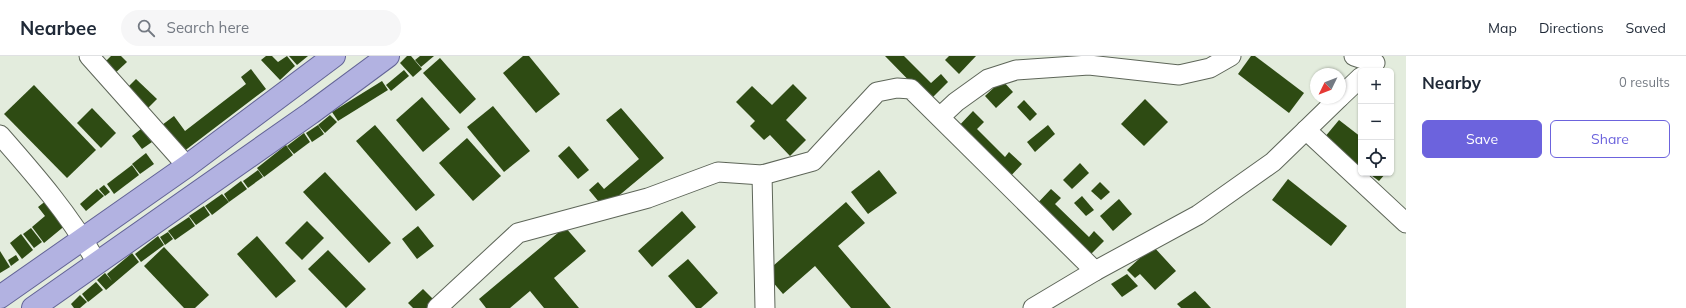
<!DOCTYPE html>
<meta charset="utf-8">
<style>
:root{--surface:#fff;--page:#f6f6f7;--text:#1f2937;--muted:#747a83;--line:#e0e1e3;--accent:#6c63dd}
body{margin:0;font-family:Mulish,sans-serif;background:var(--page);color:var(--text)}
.controls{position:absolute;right:12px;top:12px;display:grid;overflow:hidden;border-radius:6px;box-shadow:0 1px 3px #0004}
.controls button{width:36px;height:36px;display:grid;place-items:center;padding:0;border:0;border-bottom:1px solid var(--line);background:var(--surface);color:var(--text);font:20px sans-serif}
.compass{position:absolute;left:1310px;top:12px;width:36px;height:36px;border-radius:50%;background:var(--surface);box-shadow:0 1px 3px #0004;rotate:227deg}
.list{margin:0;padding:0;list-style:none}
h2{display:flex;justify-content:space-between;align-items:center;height:52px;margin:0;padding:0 16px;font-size:17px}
h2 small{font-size:13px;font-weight:400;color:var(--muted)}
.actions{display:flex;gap:8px;padding:12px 16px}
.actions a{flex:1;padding:9px 0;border:1px solid var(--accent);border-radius:6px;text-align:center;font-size:14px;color:var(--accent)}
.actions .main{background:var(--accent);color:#fff}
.icon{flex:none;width:22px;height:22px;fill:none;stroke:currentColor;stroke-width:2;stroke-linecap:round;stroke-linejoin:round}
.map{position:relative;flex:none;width:1406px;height:252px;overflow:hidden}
header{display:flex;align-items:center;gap:24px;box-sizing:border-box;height:56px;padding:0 20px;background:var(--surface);border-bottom:1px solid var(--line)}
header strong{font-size:19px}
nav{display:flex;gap:22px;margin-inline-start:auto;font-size:14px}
.search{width:280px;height:36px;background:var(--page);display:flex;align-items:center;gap:10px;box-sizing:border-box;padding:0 14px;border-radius:22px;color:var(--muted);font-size:15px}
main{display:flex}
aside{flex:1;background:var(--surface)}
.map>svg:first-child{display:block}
</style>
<header>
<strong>Nearbee</strong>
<div class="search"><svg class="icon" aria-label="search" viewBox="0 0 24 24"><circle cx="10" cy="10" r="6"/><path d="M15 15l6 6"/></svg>Search here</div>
<nav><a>Map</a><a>Directions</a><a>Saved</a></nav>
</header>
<main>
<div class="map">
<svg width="1406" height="252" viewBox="0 0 1406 252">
<rect width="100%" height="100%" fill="#e3ecdd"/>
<!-- building -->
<g fill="#2e4b13">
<path d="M 111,0 L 121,0 L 127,6 L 112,20 L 102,9 Z"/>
<path d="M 266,0 L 272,0 L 278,6 L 287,0 L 295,10 L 280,24 L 261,4 Z"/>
<path d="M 289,0 L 308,0 L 297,9 Z"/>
<path d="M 407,0 L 411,0 L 422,13 L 413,21 L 400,7 Z"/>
<path d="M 420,0 L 434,0 L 421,11 L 415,4 Z"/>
<path d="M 523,0 L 529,0 L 560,38 L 536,57 L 503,17 Z"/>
<path d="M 885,0 L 904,0 L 931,27 L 941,18 L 948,26 L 929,45 Z"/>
<path d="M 949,0 L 976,0 L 959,18 L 945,4 Z"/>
<path d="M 1251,0 L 1255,0 L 1304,37 L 1289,57 L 1238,18 Z"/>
<path d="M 440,2 L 476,43 L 460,58 L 423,17 Z"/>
<path d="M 251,13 L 266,33 L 183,96 L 162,69 L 174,60 L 185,75 L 246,28 L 241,21 Z"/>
<path d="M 404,14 L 409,20 L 391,35 L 386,29 Z"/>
<path d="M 136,23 L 157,43 L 146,54 L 125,34 Z"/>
<path d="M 1002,24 L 1013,36 L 996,52 L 985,40 Z"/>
<path d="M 382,25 L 388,34 L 338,65 L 332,56 Z"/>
<path d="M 793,28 L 807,42 L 786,64 L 806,84 L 790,100 L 770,79 L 764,84 L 750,70 L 755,65 L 736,46 L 752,30 L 772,49 Z"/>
<path d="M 34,29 L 96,94 L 67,122 L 4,58 Z"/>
<path d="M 422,41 L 450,73 L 423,96 L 396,64 Z"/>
<path d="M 1145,43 L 1168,66 L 1144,90 L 1121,68 Z"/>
<path d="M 1024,44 L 1037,58 L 1030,65 L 1017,51 Z"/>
<path d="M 493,50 L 530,95 L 504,116 L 467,71 Z"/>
<path d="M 92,52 L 116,77 L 101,92 L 77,67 Z"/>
<path d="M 621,52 L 664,102 L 604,152 L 589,134 L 598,126 L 604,133 L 639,103 L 606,64 Z"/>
<path d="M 973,55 L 984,66 L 977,73 L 1005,101 L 1009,96 L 1022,108 L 1006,125 L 955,74 Z"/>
<path d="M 330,59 L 337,66 L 325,77 L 318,69 Z"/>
<path d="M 1339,64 L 1361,81 L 1361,111 L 1324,82 Z"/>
<path d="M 318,69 L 324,78 L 312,86 L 306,77 Z"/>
<path d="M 375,69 L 435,139 L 416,155 L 356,85 Z"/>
<path d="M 1048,69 L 1055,78 L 1035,96 L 1027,86 Z"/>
<path d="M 141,73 L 152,86 L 142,93 L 132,80 Z"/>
<path d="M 304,77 L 310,86 L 294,98 L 287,90 Z"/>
<path d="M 467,82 L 501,120 L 473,145 L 439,107 Z"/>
<path d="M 286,89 L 293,99 L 264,121 L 257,112 Z"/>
<path d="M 569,90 L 589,114 L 578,123 L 558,100 Z"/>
<path d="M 146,97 L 154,108 L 140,118 L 132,108 Z"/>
<path d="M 1080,107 L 1089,117 L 1072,133 L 1063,124 Z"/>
<path d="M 132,109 L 139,119 L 114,138 L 107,128 Z"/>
<path d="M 258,114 L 263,121 L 248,132 L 243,125 Z"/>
<path d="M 879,114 L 897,137 L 868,158 L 851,136 Z"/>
<path d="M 325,116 L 391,187 L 369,207 L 303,136 Z"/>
<path d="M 1368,117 L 1386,117 L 1379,125 Z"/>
<path d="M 1288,123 L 1347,170 L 1331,190 L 1272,144 Z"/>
<path d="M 241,125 L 247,133 L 229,146 L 224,138 Z"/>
<path d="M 1100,126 L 1110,136 L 1101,144 L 1091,135 Z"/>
<path d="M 104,129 L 110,136 L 105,140 L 99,133 Z"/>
<path d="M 97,133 L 104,140 L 86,155 L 80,148 Z"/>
<path d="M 1051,133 L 1061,142 L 1055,148 L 1089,181 L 1094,175 L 1104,185 L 1086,203 L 1033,152 Z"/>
<path d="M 222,138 L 229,146 L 212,159 L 205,150 Z"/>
<path d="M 1082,140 L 1094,154 L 1086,160 L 1074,147 Z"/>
<path d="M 1119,143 L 1132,158 L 1113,175 L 1100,160 Z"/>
<path d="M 47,144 L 67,168 L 44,187 L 32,171 L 45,160 L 38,151 Z"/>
<path d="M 846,146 L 865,167 L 838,190 L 891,252 L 851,252 L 815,210 L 783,238 L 765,217 Z"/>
<path d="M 204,150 L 210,159 L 196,169 L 189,160 Z"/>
<path d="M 682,155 L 696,171 L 652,211 L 638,195 Z"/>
<path d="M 189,161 L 195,170 L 175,184 L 168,175 Z"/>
<path d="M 307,165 L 324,182 L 302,204 L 285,187 Z"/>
<path d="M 418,170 L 434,190 L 417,203 L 402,183 Z"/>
<path d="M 565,171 L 586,195 L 554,222 L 579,252 L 544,252 L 530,235 L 510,252 L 486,252 L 479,243 Z"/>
<path d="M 31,172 L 42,186 L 34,192 L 23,178 Z"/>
<path d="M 168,176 L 173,183 L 165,189 L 160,181 Z"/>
<path d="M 21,178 L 33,194 L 22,203 L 10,187 Z"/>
<path d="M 158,180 L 164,189 L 141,206 L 135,198 Z"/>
<path d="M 257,180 L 296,225 L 276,242 L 237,198 Z"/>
<path d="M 1153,190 L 1176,215 L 1155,234 L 1140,218 L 1135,222 L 1127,214 Z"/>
<path d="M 164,191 L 209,239 L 195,252 L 184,252 L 144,210 Z"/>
<path d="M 328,194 L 366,233 L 346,252 L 308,213 Z"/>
<path d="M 0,195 L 10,211 L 0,217 Z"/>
<path d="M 132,197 L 139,206 L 106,234 L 97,224 L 105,217 L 112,225 L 107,218 Z"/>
<path d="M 16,199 L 19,204 L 11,210 L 8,204 Z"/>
<path d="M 688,203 L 718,237 L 701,252 L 696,252 L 668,220 Z"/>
<path d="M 1127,218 L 1138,230 L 1122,241 L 1111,228 Z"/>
<path d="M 96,226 L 103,234 L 88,246 L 82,238 Z"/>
<path d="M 423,233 L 435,245 L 428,252 L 413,252 L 408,247 Z"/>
<path d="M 1195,235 L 1211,252 L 1181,252 L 1177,248 Z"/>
<path d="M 80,239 L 87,246 L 80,252 L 74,252 L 71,248 Z"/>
</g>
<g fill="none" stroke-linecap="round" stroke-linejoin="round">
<!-- minor casing -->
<g stroke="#5e6659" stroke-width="21">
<g id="minor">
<path d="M 89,0 L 187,110"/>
<path d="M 1354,0 L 1375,7"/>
<path d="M 1340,41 L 1361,21"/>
<path d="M 940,61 L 956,46 L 988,23 L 1016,14 L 1089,9 L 1179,19 L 1210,12 L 1231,0"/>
<path d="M 1306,74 L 1406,167"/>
<path d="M 0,79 C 36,120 70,159 97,207"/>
<path d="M 762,119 L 765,252"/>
<path d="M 437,252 L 518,177 L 648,142 L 718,116 L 762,119 L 813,105 L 877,36 L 897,32 L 911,33 L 1095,215"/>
<path d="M 1033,252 L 1095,215 L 1198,159 L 1273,106 L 1339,42"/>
</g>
</g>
<!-- major casing -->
<g stroke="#636496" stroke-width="24">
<g id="major">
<path d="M 0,241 L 187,110 L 334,0"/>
<path d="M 33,252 L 311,57 L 388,0"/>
</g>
</g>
<!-- minor -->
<use href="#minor" stroke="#fff" stroke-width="19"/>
<!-- major -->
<use href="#major" stroke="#b2b2e1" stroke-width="22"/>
</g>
</svg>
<div class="controls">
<button>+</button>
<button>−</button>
<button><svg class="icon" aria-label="locate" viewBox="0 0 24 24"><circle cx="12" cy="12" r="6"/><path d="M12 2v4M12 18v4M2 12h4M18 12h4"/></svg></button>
</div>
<svg class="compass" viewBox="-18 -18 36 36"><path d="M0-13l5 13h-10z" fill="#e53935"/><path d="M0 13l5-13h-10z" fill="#747a83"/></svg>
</div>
<aside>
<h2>Nearby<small>0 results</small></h2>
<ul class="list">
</ul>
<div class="actions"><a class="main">Save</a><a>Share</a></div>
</aside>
</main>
